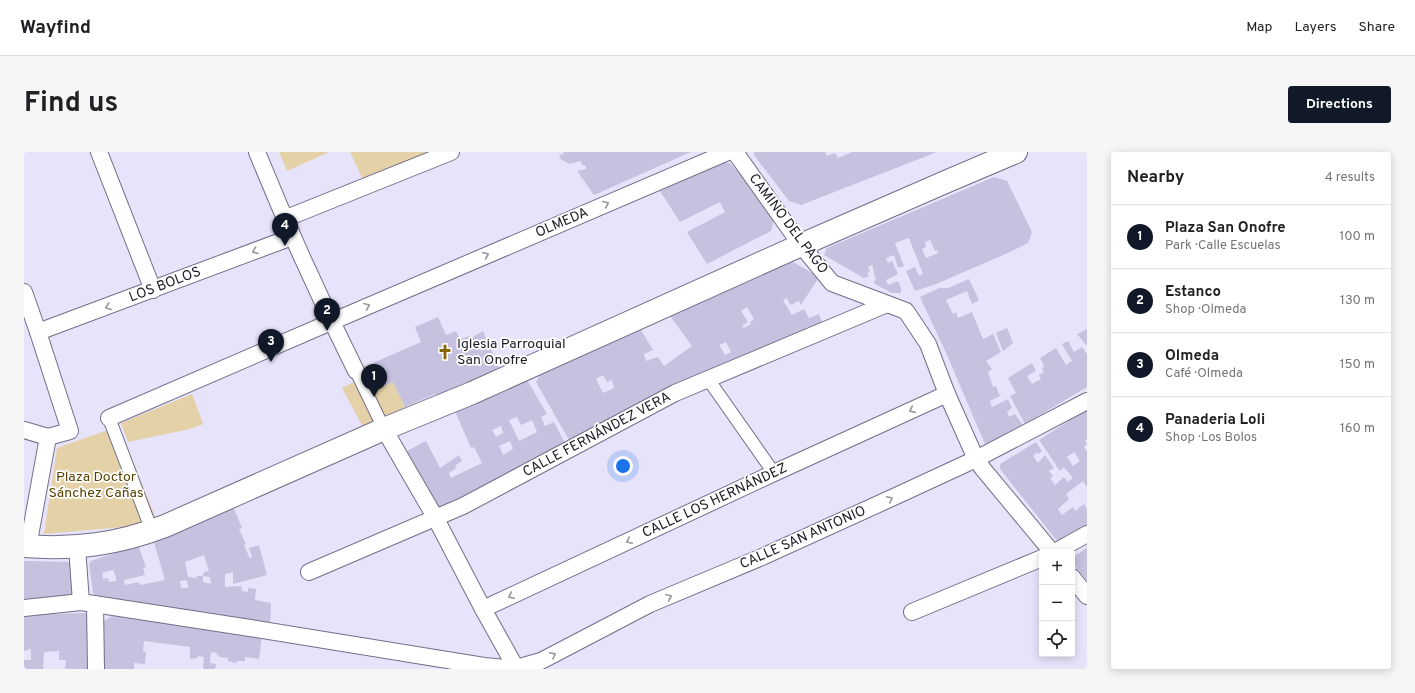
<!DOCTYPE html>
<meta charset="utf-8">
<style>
:root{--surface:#fff;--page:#f6f6f6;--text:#202124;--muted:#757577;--line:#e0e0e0;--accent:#111827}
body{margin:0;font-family:Overpass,sans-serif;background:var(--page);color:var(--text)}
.controls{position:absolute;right:12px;bottom:12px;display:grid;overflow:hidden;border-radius:4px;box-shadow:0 2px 10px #0003}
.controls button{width:36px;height:36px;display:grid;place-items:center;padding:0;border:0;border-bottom:1px solid var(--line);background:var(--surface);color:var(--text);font:20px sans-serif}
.you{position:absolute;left:599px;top:314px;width:14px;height:14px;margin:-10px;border:3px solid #fff;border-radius:50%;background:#1a73e8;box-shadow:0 0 0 6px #1a73e833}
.badge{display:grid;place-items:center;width:26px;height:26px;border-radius:50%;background:var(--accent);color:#fff;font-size:13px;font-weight:700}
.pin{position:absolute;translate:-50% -33px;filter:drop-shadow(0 1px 2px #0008)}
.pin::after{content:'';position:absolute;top:21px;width:14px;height:12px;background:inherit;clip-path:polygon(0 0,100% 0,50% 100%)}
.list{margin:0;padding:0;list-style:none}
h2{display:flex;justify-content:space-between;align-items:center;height:52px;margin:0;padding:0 16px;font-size:17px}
h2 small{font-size:13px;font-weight:400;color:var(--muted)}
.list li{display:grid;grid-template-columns:26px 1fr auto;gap:12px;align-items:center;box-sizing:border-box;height:64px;padding:0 16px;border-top:1px solid var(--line)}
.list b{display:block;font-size:15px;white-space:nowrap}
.list p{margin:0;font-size:13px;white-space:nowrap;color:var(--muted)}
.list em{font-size:13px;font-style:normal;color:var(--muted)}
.icon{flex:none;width:22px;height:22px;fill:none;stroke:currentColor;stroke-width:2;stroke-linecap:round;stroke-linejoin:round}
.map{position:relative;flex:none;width:1063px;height:517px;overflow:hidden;border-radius:4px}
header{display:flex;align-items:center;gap:24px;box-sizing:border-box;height:56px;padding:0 20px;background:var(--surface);border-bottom:1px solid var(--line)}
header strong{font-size:19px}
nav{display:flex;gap:22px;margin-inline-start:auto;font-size:14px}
.intro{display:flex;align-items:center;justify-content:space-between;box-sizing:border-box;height:96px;padding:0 24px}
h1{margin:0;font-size:28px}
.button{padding:10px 18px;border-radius:4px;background:var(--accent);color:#fff;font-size:14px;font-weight:700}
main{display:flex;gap:24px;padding:0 24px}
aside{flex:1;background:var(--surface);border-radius:4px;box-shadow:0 2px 10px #0003}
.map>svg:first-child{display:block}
</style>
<header>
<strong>Wayfind</strong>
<nav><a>Map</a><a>Layers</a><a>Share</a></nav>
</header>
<div class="intro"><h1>Find us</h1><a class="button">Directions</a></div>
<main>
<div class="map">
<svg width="1063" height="517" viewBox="0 0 1063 517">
<rect width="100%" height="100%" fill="#e7e3fb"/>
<!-- green -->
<g fill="#e4d1a7">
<path d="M 255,0 L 305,0 L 263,19 Z"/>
<path d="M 326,0 L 410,0 L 340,30 Z"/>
<path d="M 349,211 L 359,234 L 369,230 L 381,255 L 340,277 L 318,236 L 332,229 L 337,217 Z"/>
<path d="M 168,242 L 179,272 L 166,277 L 104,290 L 97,271 Z"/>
<path d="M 95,274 L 134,372 L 20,382 L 33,296 Z"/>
</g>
<!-- building -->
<g fill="#c6c1df" fill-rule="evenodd">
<path d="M 539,0 L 667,0 L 570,43 L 553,19 L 562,17 L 562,14 L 558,13 L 557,9 L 545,12 L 535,6 L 536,3 L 540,2 Z"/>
<path d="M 730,0 L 801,0 L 803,4 L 811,1 L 814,6 L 828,0 L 913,0 L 777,53 L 765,49 L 730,3 Z"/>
<path d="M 697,11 L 706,11 L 738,44 L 750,68 L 747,79 L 683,112 L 663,80 L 701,60 L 696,50 L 656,70 L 636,39 Z"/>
<path d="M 970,25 L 983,29 L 1008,80 L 1004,91 L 984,101 L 912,132 L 891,139 L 882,119 L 891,115 L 895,124 L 899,122 L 885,86 L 871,91 L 880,114 L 874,116 L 870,103 L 862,106 L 864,111 L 868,109 L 874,122 L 862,128 L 864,133 L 874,129 L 877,136 L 877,141 L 868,141 L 849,131 L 852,127 L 849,119 L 850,119 L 848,113 L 844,115 L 846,120 L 843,121 L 845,124 L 840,126 L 800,103 L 803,96 ZM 906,88 L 911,99 L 913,98 L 914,101 L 902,106 L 898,97 L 902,95 L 901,90 Z"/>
<path d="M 769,110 L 795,125 L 777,153 L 775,149 L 766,153 L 763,146 L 759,148 L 768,163 L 780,157 L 785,166 L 795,162 L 799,173 L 549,295 L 512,230 L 515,224 L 617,178 L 629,198 L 620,202 L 622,209 L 634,205 L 640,214 L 668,194 L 646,164 ZM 723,155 L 730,167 L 726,170 L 727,172 L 720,176 L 718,174 L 724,170 L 717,159 ZM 702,190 L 707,200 L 701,203 L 695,193 ZM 579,223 L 583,230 L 588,228 L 590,236 L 579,241 L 572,227 Z"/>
<path d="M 945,127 L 955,148 L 948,152 L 943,139 L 922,148 L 929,162 L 932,160 L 934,166 L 948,160 L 959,187 L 969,182 L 977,200 L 962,209 L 968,217 L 964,220 L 969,235 L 972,234 L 976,244 L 966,249 L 968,255 L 984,247 L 988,256 L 983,260 L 985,265 L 991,262 L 999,273 L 965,294 L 961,292 L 923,203 L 896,145 L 915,136 L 924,136 Z"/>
<path d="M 414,165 L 422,183 L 432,179 L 436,187 L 446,184 L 447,186 L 459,179 L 477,220 L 414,248 L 411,242 L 381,255 L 369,230 L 359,234 L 349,211 L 397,190 L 391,175 Z"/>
<path d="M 983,176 L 989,191 L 979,199 L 972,181 Z"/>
<path d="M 1063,177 L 1063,194 L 1053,182 Z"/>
<path d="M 1044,189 L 1050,200 L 1058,195 L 1063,202 L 1063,235 L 1001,272 L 986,244 L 992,241 L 984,226 L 1008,211 L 1012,219 L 1003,224 L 1008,232 L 1017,227 L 1015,223 L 1020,220 L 1018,216 L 1020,214 L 1016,206 L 1032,196 L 1042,213 L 1048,209 L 1038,192 Z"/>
<path d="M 502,226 L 523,262 L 517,265 L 521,274 L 530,270 L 544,297 L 470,333 L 414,356 L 383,299 L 402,289 L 416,316 L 435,303 L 438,309 L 431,314 L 432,316 L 425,321 L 427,326 L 458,311 L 450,295 L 447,296 L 430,257 ZM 493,265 L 497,273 L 508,268 L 513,280 L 495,289 L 485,268 ZM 477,274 L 479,281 L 472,285 L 468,278 ZM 486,289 L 489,297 L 479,303 L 475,294 Z"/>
<path d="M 1063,257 L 1063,287 L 1061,288 L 1063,292 L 1060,295 L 1062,298 L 1063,298 L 1063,335 L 1059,329 L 1042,342 L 1045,347 L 1034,357 L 1038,363 L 1049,355 L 1051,359 L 1060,352 L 1063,357 L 1063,373 L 1034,390 L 976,317 L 976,312 L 1012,290 L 1018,299 L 1014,302 L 1013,300 L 1009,304 L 1014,311 L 1021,303 L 1030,316 L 1025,319 L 1029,324 L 1026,326 L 1031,333 L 1040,325 L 1044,330 L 1049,326 L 1040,315 L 1036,319 L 1015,288 ZM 1050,300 L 1056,309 L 1049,314 L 1043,305 Z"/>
<path d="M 209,354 L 218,376 L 215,377 L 222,392 L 220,393 L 226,407 L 228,405 L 225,396 L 235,393 L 243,423 L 209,432 L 209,420 L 201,422 L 201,435 L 217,434 L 218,439 L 224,440 L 224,436 L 232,437 L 231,448 L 247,451 L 246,473 L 145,455 L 73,445 L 69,441 L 65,412 L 67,409 L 114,393 L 122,415 L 119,416 L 121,423 L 100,428 L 101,433 L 115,430 L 116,433 L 141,428 L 129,387 ZM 180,403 L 185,419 L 180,420 L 179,424 L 173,424 L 172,426 L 164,425 L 161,410 ZM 89,418 L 92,425 L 92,429 L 85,430 L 84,426 L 79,427 L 78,421 ZM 179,424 L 186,425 L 187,432 L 179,430 ZM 163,428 L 164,436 L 157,436 L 156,429 Z"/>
<path d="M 1063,396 L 1063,429 L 1048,410 L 1049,405 Z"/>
<path d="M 0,409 L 49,410 L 51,445 L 0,452 Z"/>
<path d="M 94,460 L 238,483 L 235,507 L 221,505 L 221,509 L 213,509 L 212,511 L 204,509 L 204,506 L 195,505 L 195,503 L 193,503 L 193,501 L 187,500 L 186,511 L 192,512 L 191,517 L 179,517 L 180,505 L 174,504 L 174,506 L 166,507 L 166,495 L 120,489 L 119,499 L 122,500 L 121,512 L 110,511 L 110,517 L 79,517 L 80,469 Z"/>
<path d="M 63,461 L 63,517 L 41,517 L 42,508 L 35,508 L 35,499 L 20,500 L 19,517 L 0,517 L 0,508 L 7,508 L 7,497 L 0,499 L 0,465 L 22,462 Z"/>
</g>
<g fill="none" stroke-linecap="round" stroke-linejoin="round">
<!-- pedestrian casing -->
<g stroke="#736e88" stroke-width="14">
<g id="pedestrian">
<path d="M 332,219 L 360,277"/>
<path d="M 684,227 L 750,321"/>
<path d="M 85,266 L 128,379"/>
</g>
</g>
<!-- minor casing -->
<g stroke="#736e88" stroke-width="18">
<g id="minor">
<path d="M 75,0 L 129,138"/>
<path d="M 233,0 C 263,74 296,147 332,219"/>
<path d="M 711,0 L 777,93 L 808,131 L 882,159 L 904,192 L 923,242 L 952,307 L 959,317 L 1028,400"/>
<path d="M 260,67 L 427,0"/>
<path d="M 0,140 L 14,180 L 46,279 L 24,285 L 4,395"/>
<path d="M 14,180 L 268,85"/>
<path d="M 85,266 L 307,170 L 704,0"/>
<path d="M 360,277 L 411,365 L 459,457 L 492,516"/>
<path d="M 0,278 L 24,285"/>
<path d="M 53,395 L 57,450"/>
<path d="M 1031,400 L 1063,382"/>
<path d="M 285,420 L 439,354 L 651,241 L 863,152"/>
<path d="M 1048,425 L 1063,444"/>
<path d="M 71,452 L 72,517"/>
<path d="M 0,456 L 57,450 L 226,476 L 460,514 L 495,517"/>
<path d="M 459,457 L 750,321 L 923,242"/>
<path d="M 888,460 L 1018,406"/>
<path d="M 492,516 L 517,509 L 626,452 L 738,405 L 872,344 L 952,307 L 1063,249"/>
</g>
</g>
<!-- primary casing -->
<g stroke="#736e88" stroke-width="24">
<path id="primary" d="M 0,394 C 51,398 94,392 141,374 L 360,277 L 448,241 L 777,93 L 926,28 L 992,0"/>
</g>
<!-- pedestrian -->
<use href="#pedestrian" stroke="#fff" stroke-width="12"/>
<!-- minor -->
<use href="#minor" stroke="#fff" stroke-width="16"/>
<!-- primary -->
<use href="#primary" stroke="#fff" stroke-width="22"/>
</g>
<!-- one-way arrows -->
<defs><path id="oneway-chevron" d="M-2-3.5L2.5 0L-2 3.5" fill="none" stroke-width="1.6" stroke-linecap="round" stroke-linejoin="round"/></defs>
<g stroke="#98989c">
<use href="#oneway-chevron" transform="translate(582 52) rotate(-23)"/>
<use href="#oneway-chevron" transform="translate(231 99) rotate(159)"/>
<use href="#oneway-chevron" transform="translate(462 103) rotate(-23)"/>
<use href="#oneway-chevron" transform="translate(343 154) rotate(-23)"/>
<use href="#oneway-chevron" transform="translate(84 155) rotate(160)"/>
<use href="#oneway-chevron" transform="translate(888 258) rotate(156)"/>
<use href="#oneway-chevron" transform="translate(866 347) rotate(-25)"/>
<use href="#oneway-chevron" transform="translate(605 389) rotate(155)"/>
<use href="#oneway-chevron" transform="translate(487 444) rotate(155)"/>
<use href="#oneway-chevron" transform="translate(645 445) rotate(-23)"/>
<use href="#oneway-chevron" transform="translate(529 503) rotate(-27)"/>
</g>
<!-- icons -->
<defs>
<g id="church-bare" transform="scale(1.2)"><path d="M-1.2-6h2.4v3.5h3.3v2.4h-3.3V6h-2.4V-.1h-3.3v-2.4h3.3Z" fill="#866500" stroke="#fff" stroke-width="2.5" paint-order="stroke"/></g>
</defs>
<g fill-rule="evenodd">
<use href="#church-bare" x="421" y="200"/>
</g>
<g text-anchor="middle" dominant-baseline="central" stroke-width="3.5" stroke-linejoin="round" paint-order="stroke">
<!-- street labels -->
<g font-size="14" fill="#1b1923" stroke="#fff">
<text transform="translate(538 71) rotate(-23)">OLMEDA</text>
<text transform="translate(764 72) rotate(53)">CAMINO DEL PAGO</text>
<text transform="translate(141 133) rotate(-21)">LOS BOLOS</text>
<text transform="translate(573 283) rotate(-28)">CALLE FERNÁNDEZ VERA</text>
<text transform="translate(691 349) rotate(-25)">CALLE LOS HERNÁNDEZ</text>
<text transform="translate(779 386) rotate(-24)">CALLE SAN ANTONIO</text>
</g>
<!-- poi labels -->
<g font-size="14" fill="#1b1923" stroke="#fff" text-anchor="start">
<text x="433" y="192">Iglesia Parroquial<tspan x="433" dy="16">San Onofre</tspan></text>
</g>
<!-- park labels -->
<g font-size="14" fill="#584200" stroke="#fff">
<text x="72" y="325">Plaza Doctor<tspan x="72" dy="16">Sánchez Cañas</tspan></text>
</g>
</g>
</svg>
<div class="controls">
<button>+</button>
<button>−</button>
<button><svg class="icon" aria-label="locate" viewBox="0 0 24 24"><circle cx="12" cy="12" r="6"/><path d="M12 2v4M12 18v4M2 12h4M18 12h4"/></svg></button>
</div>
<div class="you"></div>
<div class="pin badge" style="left:350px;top:245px">1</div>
<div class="pin badge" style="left:303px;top:179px">2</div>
<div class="pin badge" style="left:247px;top:210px">3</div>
<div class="pin badge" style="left:261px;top:94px">4</div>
</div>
<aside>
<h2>Nearby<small>4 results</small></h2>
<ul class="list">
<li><span class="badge">1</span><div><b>Plaza San Onofre</b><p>Park · Calle Escuelas</p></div><em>100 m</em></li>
<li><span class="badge">2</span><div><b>Estanco</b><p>Shop · Olmeda</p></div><em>130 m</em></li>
<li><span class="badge">3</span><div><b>Olmeda</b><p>Café · Olmeda</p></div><em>150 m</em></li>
<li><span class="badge">4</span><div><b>Panaderia Loli</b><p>Shop · Los Bolos</p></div><em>160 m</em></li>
</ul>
</aside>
</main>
